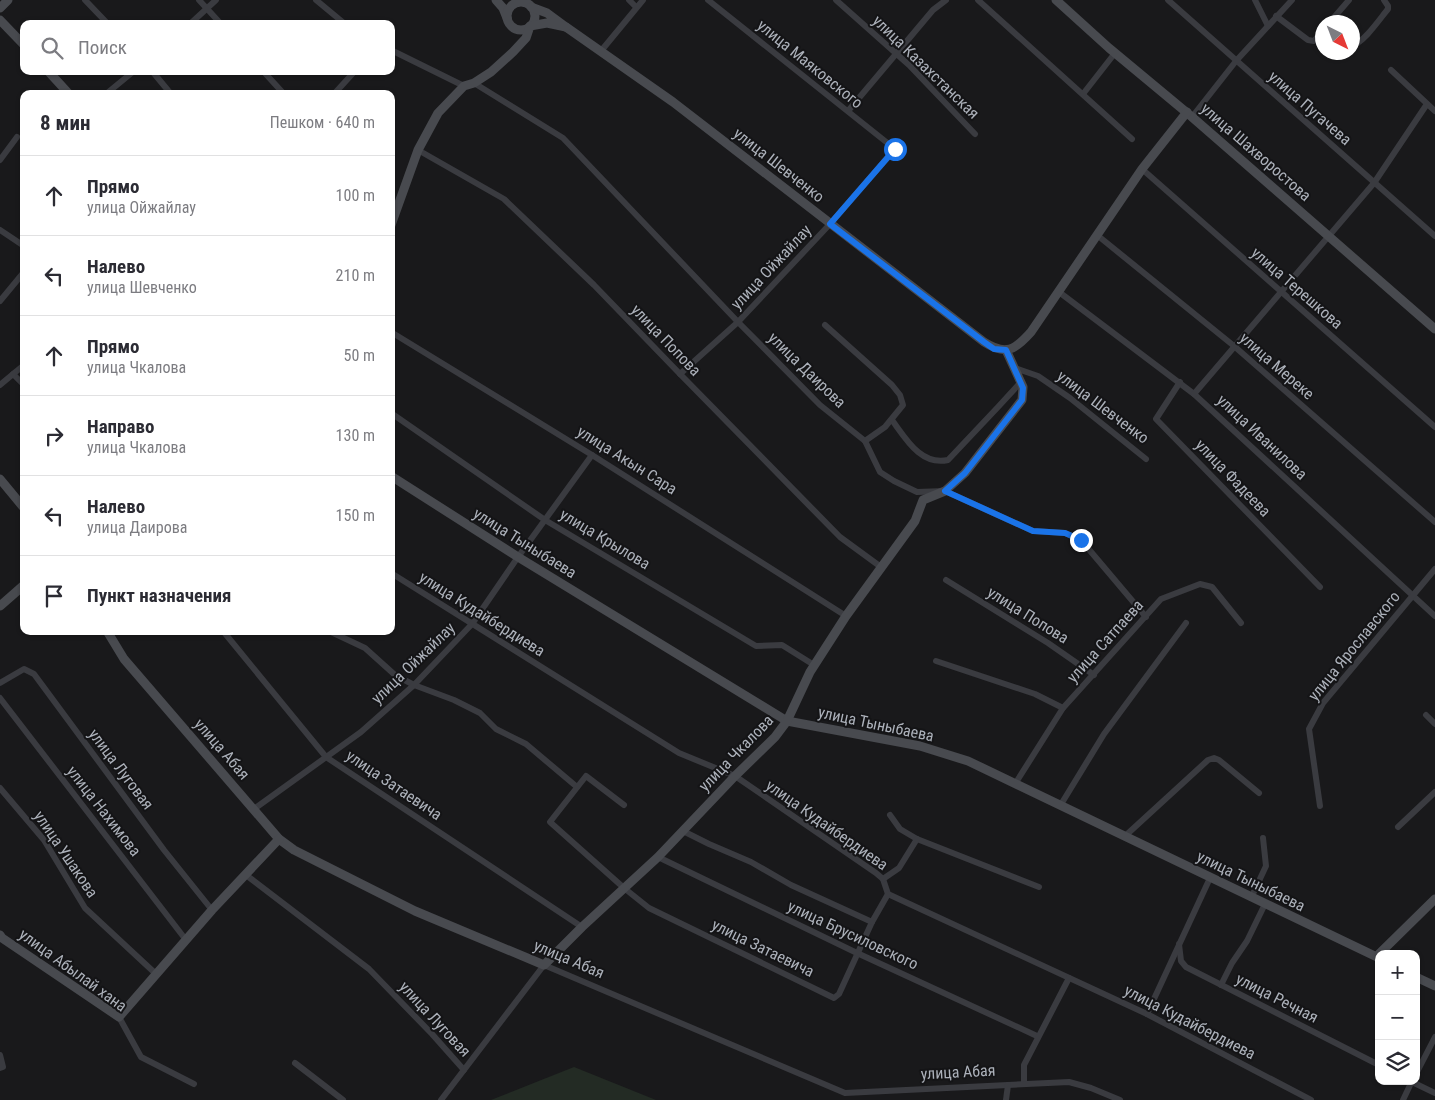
<!DOCTYPE html>
<html lang="ru">
<meta charset="utf-8">
<style>
:root{--surface:#fff;--page:#f2f2f3;--text:#2b2b33;--muted:#7c7c81;--line:#e1e1e2}
body{margin:0;font-family:"Roboto Condensed",sans-serif;background:var(--page);color:var(--text)}
.controls{position:absolute;right:15px;bottom:15px;display:grid;overflow:hidden;border-radius:10px;box-shadow:0 1px 4px #0004}
.controls button{width:45px;height:45px;display:grid;place-items:center;padding:0;border:0;border-bottom:1px solid var(--line);background:var(--surface);color:var(--text);font:25px sans-serif}
.compass{position:absolute;left:1315px;top:15px;width:45px;height:45px;border-radius:50%;background:var(--surface);box-shadow:0 1px 4px #0004;rotate:138deg}
.stop{position:absolute;width:15px;height:15px;margin:-11px;border:4px solid #1a73e8;border-radius:50%;background:#fff}
.stop.end{background:#1a73e8;border-color:#fff;box-shadow:0 1px 5px #0008}
.list{margin:0;padding:0;list-style:none}
h2{display:flex;justify-content:space-between;align-items:center;height:65px;margin:0;padding:0 20px;font-size:21px}
h2 small{font-size:16px;font-weight:400;color:var(--muted)}
.list li{display:grid;grid-template-columns:32px 1fr auto;gap:15px;align-items:center;box-sizing:border-box;height:80px;padding:0 20px;border-top:1px solid var(--line)}
.list b{display:block;font-size:19px;white-space:nowrap}
.list p{margin:0;font-size:16px;white-space:nowrap;color:var(--muted)}
.list em{font-size:16px;font-style:normal;color:var(--muted)}
.icon{flex:none;width:28px;height:28px;fill:none;stroke:currentColor;stroke-width:2;stroke-linecap:round;stroke-linejoin:round}
.map{position:relative;flex:none;width:1435px;height:1100px;overflow:hidden}
.search{position:absolute;background:var(--surface);box-shadow:0 1px 4px #0004;left:20px;top:20px;width:375px;height:55px;display:flex;align-items:center;gap:12px;box-sizing:border-box;padding:0 18px;border-radius:10px;color:var(--muted);font-size:19px}
.panel{position:absolute;background:var(--surface);box-shadow:0 1px 4px #0004;left:20px;top:90px;width:375px;height:545px;border-radius:10px}
.map>svg:first-child{display:block}
</style>
<div class="map">
<svg width="1435" height="1100" viewBox="0 0 1435 1100">
<rect width="100%" height="100%" fill="#19191b"/>
<!-- green -->
<path fill="#232b24" d="M 574,1067 L 656,1100 L 491,1100 Z"/>
<g fill="none" stroke-linecap="round" stroke-linejoin="round">
<!-- street -->
<g stroke="#3a3b40" stroke-width="6">
<path d="M 85,0 L 108,24"/>
<path d="M 199,0 L 221,24"/>
<path d="M 316,0 L 345,24"/>
<path d="M 629,0 L 636,7"/>
<path d="M 836,0 L 909,65 L 975,134"/>
<path d="M 978,0 L 1132,139"/>
<path d="M 1168,0 L 1435,236"/>
<path d="M 1255,0 L 1268,26"/>
<path d="M 1276,16 L 1308,40 L 1314,41 L 1322,32"/>
<path d="M 1330,22 L 1349,0"/>
<path d="M 190,24 L 216,0"/>
<path d="M 1352,46 C 1365,41 1379,20 1388,9 L 1388,6 L 1384,0"/>
<path d="M 391,50 L 464,86"/>
<path d="M 601,51 L 643,0"/>
<path d="M 1391,70 L 1435,111"/>
<path d="M 152,71 L 171,94"/>
<path d="M 263,71 L 284,94"/>
<path d="M 474,83 L 563,138 L 738,322 L 820,405 L 865,441 L 880,472 L 894,481 L 917,492 L 945,491 L 1033,531 L 1065,533 L 1081,540 L 1146,617"/>
<path d="M 106,94 L 134,71"/>
<path d="M 334,94 L 355,71"/>
<path d="M 1083,94 L 1115,53"/>
<path d="M 848,111 L 933,10 L 946,0"/>
<path d="M 1192,117 L 1236,61 L 1292,0"/>
<path d="M 418,150 L 504,199 L 594,285 L 680,374 L 840,537 L 881,567"/>
<path d="M 0,160 L 17,137"/>
<path d="M 1142,169 L 1435,427"/>
<path d="M 0,230 L 24,246"/>
<path d="M 1097,235 L 1234,346 L 1435,522"/>
<path d="M 1059,292 L 1194,394 L 1435,616"/>
<path d="M 0,301 L 24,272"/>
<path d="M 825,325 L 892,385 L 900,395 L 903,405 L 885,427 L 865,441"/>
<path d="M 391,332 L 592,455 L 846,616"/>
<path d="M 1015,368 L 1038,376 L 1070,398 L 1146,459"/>
<path d="M 13,374 L 24,385"/>
<path d="M 680,374 L 738,322 L 830,224 L 895,149 L 708,0"/>
<path d="M 1180,382 L 1156,419 L 1320,587"/>
<path d="M 0,385 L 24,365"/>
<path d="M 1194,394 L 1374,183 L 1427,104"/>
<path d="M 391,413 L 545,520 L 756,646 L 782,645 L 814,665"/>
<path d="M 892,420 C 906,439 921,466 948,460 L 998,407 L 1021,382"/>
<path d="M 391,573 L 679,753 L 735,776 L 876,873 L 883,879 L 888,894 L 1147,1014 L 1311,1100"/>
<path d="M 946,580 L 1048,643 L 1094,675"/>
<path d="M 223,631 L 326,757 L 582,927"/>
<path d="M 329,631 L 365,648 L 395,675 L 414,685 L 454,700 L 480,713 L 496,729 L 526,744 L 577,787"/>
<path d="M 936,661 L 1035,694 L 1063,708"/>
<path d="M 0,683 L 24,669 L 34,674 L 164,850 L 212,910"/>
<path d="M 0,698 L 186,940"/>
<path d="M 1426,715 L 1435,724"/>
<path d="M 1015,784 L 1063,708 L 1161,599 L 1200,584 L 1212,587 L 1241,623"/>
<path d="M 0,788 L 44,840 L 85,908 L 156,974"/>
<path d="M 624,805 L 586,776 L 550,822 L 624,888 L 649,908 L 834,998 L 839,994 L 872,922 L 888,894"/>
<path d="M 1060,806 L 1104,734 L 1186,623"/>
<path d="M 1320,806 L 1309,729 L 1323,703 L 1435,569"/>
<path d="M 254,809 L 361,732 L 414,685 L 472,624 L 518,557 L 592,455"/>
<path d="M 890,815 L 900,829 L 917,839 L 1039,887"/>
<path d="M 1398,827 L 1435,792"/>
<path d="M 683,831 L 709,844 L 751,862 L 791,885 L 872,922"/>
<path d="M 1124,837 L 1208,760 L 1214,758 L 1219,760 L 1259,793"/>
<path d="M 658,857 L 857,953 L 1037,1036"/>
<path d="M 246,875 L 369,969 L 432,1034 L 464,1070"/>
<path d="M 883,879 L 899,868 L 917,839"/>
<path d="M 1251,898 L 1266,866 L 1263,838"/>
<path d="M 1179,944 L 1181,961 L 1186,967 L 1379,1065"/>
<path d="M 1221,985 L 1232,963 L 1247,941 L 1265,904"/>
<path d="M 1147,1014 L 1210,878"/>
<path d="M 119,1017 L 141,1057 L 194,1084"/>
<path d="M 0,1055 L 3,1067 L 0,1068"/>
<path d="M 295,1063 L 343,1100"/>
<path d="M 1416,1074 L 1435,1037"/>
<path d="M 1410,1081 L 1435,1093"/>
<path d="M 1024,1084 L 1024,1065 L 1069,978"/>
<path d="M 441,1100 L 544,965 L 845,1093 L 1069,1082 L 1091,1088 L 1120,1100"/>
<path d="M 1006,1100 L 1008,1085"/>
<path d="M 1403,1100 L 1412,1081"/>
</g>
<!-- secondary -->
<g stroke="#484a4f" stroke-width="9">
<path d="M 496,0 L 503,8 L 507,18"/>
<path d="M 1056,0 L 1109,48 L 1192,117 L 1435,329"/>
<circle cx="521" cy="16" r="14"/>
<path d="M 0,8 L 8,0"/>
<path d="M 0,20 L 24,45"/>
<path d="M 566,27 L 673,102 L 984,342 C 1006,356 1015,350 1031,332 L 1142,169 L 1187,112"/>
<path d="M 48,71 L 69,94"/>
<path d="M 391,225 L 418,150 L 438,113 L 464,86 L 474,83 L 491,72 L 513,52 L 526,38 L 530,26 L 547,23 L 566,27 L 547,13 L 531,7"/>
<path d="M 391,476 L 518,557 L 787,721 L 920,746 L 968,761 L 1379,958"/>
<path d="M 0,479 L 24,508"/>
<path d="M 0,606 L 24,585"/>
<path d="M 107,631 L 124,659 L 279,839 L 294,850 L 415,911 L 544,965 L 582,927 L 658,857 L 735,776 L 775,737 L 787,721 L 810,672 L 846,616 L 915,521 L 923,500 L 945,491 L 965,473 L 1022,400 L 1023,387 L 1006,350"/>
<path d="M 0,935 L 2,938 L 119,1017 L 212,910 L 279,839"/>
<path d="M 1379,954 L 1435,899"/>
<path d="M 1416,977 L 1435,986"/>
</g>
</g>
<g fill="none" stroke-linecap="round" stroke-linejoin="round">
<!-- route -->
<path stroke="#1a73e8" stroke-width="6" d="M 895,149 L 830,224 L 984,342 L 994,349 L 1006,350 L 1023,388 L 1022,400 L 1015,409 L 965,473 L 945,491 L 1033,531 L 1065,533 L 1081,540"/>
</g>
<g text-anchor="middle" dominant-baseline="central" stroke-width="4" stroke-linejoin="round" paint-order="stroke">
<!-- street labels -->
<g font-size="16" fill="#acb1ba" stroke="#141416">
<text transform="translate(810 64) rotate(39)">улица Маяковского</text>
<text transform="translate(926 67) rotate(44)">улица Казахстанская</text>
<text transform="translate(1310 108) rotate(41)">улица Пугачева</text>
<text transform="translate(1256 152) rotate(41)">улица Шахворостова</text>
<text transform="translate(779 165) rotate(38)">улица Шевченко</text>
<text transform="translate(771 267) rotate(-47)">улица Ойжайлау</text>
<text transform="translate(1297 288) rotate(41)">улица Терешкова</text>
<text transform="translate(666 340) rotate(46)">улица Попова</text>
<text transform="translate(1277 366) rotate(41)">улица Мереке</text>
<text transform="translate(807 370) rotate(44)">улица Даирова</text>
<text transform="translate(1103 407) rotate(37)">улица Шевченко</text>
<text transform="translate(1262 437) rotate(43)">улица Иванилова</text>
<text transform="translate(627 460) rotate(32)">улица Акын Сара</text>
<text transform="translate(1233 478) rotate(46)">улица Фадеева</text>
<text transform="translate(605 539) rotate(31)">улица Крылова</text>
<text transform="translate(525 543) rotate(32)">улица Тыныбаева</text>
<text transform="translate(482 614) rotate(32)">улица Кудайбердиева</text>
<text transform="translate(1028 615) rotate(32)">улица Попова</text>
<text transform="translate(1105 641) rotate(-48)">улица Сатпаева</text>
<text transform="translate(1354 646) rotate(-51)">улица Ярославского</text>
<text transform="translate(413 663) rotate(-44)">улица Ойжайлау</text>
<text transform="translate(876 724) rotate(12)">улица Тыныбаева</text>
<text transform="translate(222 749) rotate(49)">улица Абая</text>
<text transform="translate(736 753) rotate(-46)">улица Чкалова</text>
<text transform="translate(121 769) rotate(53)">улица Луговая</text>
<text transform="translate(394 785) rotate(34)">улица Затаевича</text>
<text transform="translate(104 811) rotate(52)">улица Нахимова</text>
<text transform="translate(827 825) rotate(35)">улица Кудайбердиева</text>
<text transform="translate(66 854) rotate(56)">улица Ушакова</text>
<text transform="translate(1251 881) rotate(26)">улица Тыныбаева</text>
<text transform="translate(853 935) rotate(25)">улица Брусиловского</text>
<text transform="translate(763 948) rotate(26)">улица Затаевича</text>
<text transform="translate(569 959) rotate(23)">улица Абая</text>
<text transform="translate(73 970) rotate(36)">улица Абылай хана</text>
<text transform="translate(1277 998) rotate(27)">улица Речная</text>
<text transform="translate(435 1019) rotate(47)">улица Луговая</text>
<text transform="translate(1190 1022) rotate(27)">улица Кудайбердиева</text>
<text transform="translate(958 1072) rotate(-3)">улица Абая</text>
</g>
</g>
</svg>
<div class="controls">
<button>+</button>
<button>−</button>
<button><svg class="icon" aria-label="layers" viewBox="0 0 24 24"><path d="M12 4l9 5-9 5-9-5zM3 14l9 5 9-5"/></svg></button>
</div>
<svg class="compass" viewBox="-18 -18 36 36"><path d="M0-13l5 13h-10z" fill="#e53935"/><path d="M0 13l5-13h-10z" fill="#7c7c81"/></svg>
<div class="stop" style="left:895px;top:149px"></div>
<div class="stop end" style="left:1081px;top:540px"></div>
<div class="search"><svg class="icon" aria-label="search" viewBox="0 0 24 24"><circle cx="10" cy="10" r="6"/><path d="M15 15l6 6"/></svg>Поиск</div>
<section class="panel">
<h2>8 мин<small>Пешком · 640 m</small></h2>
<ul class="list">
<li><svg class="icon" aria-label="ahead" viewBox="0 0 24 24"><path d="M12 20V5M6 11l6-6 6 6"/></svg><div><b>Прямо</b><p>улица Ойжайлау</p></div><em>100 m</em></li>
<li><svg class="icon" aria-label="left" viewBox="0 0 24 24"><path d="M17 20v-9H6M10 6l-5 5 5 5"/></svg><div><b>Налево</b><p>улица Шевченко</p></div><em>210 m</em></li>
<li><svg class="icon" aria-label="ahead" viewBox="0 0 24 24"><path d="M12 20V5M6 11l6-6 6 6"/></svg><div><b>Прямо</b><p>улица Чкалова</p></div><em>50 m</em></li>
<li><svg class="icon" aria-label="right" viewBox="0 0 24 24"><path d="M7 20v-9h11M14 6l5 5-5 5"/></svg><div><b>Направо</b><p>улица Чкалова</p></div><em>130 m</em></li>
<li><svg class="icon" aria-label="left" viewBox="0 0 24 24"><path d="M17 20v-9H6M10 6l-5 5 5 5"/></svg><div><b>Налево</b><p>улица Даирова</p></div><em>150 m</em></li>
<li><svg class="icon" aria-label="arrive" viewBox="0 0 24 24"><path d="M6 21V4h12l-3 4 3 4H6"/></svg><div><b>Пункт назначения</b></div></li>
</ul>
</section>
</div>
